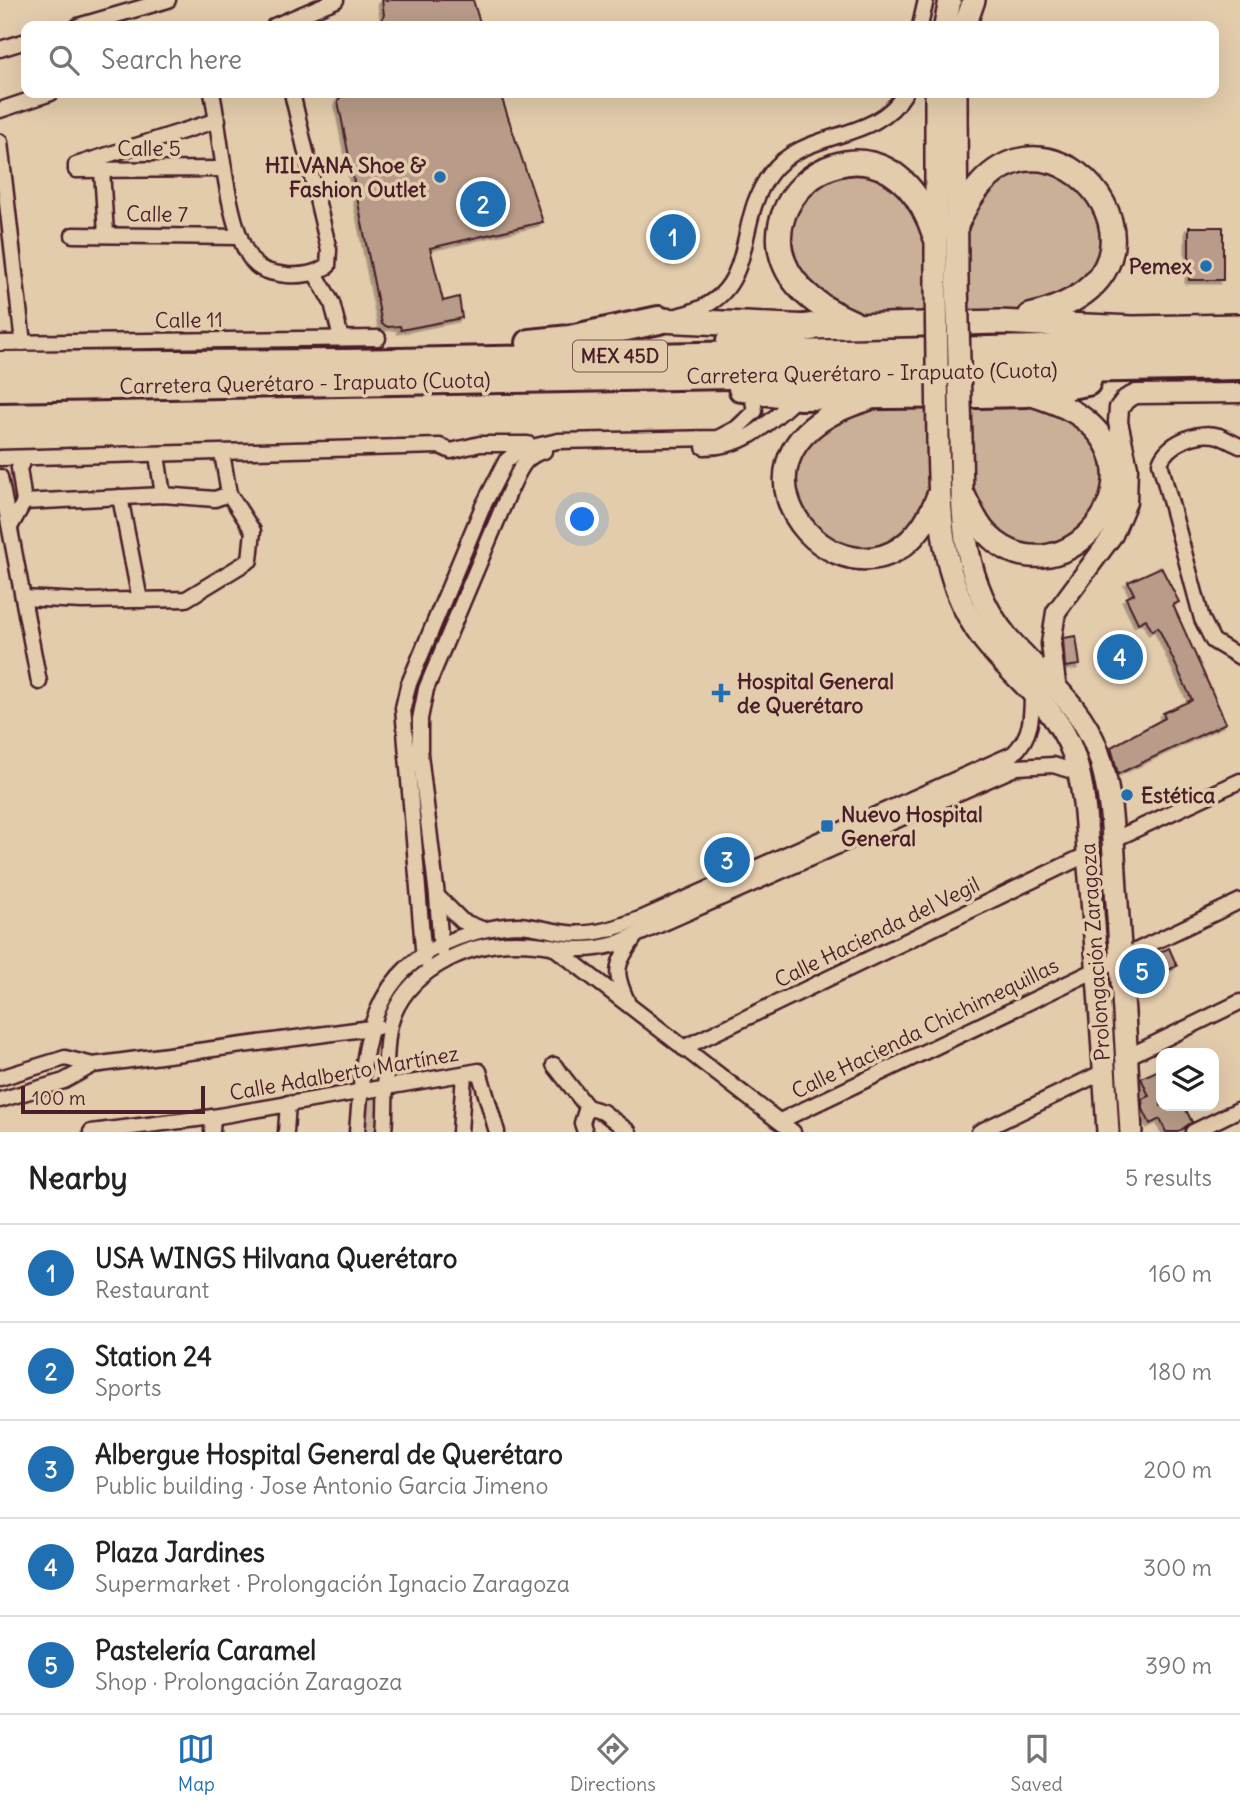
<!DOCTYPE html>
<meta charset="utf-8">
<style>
:root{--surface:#fff;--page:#f6f6f6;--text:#222;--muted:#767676;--line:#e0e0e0;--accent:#1f6fb2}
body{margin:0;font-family:Delius,sans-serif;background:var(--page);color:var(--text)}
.controls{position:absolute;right:21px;bottom:21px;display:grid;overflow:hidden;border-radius:14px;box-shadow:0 7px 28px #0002}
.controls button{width:63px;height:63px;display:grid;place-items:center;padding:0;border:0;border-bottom:2px solid var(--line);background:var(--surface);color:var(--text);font:35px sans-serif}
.scale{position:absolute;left:21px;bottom:18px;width:184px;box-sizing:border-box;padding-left:7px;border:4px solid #4a1f2b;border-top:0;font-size:19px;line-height:24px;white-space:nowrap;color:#4a1f2b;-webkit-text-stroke:5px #e3ccac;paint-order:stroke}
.you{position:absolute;left:583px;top:520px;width:24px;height:24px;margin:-18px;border:5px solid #fff;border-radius:50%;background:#1a73e8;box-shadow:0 0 0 10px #1a73e833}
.badge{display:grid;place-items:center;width:46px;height:46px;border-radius:50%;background:var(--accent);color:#fff;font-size:23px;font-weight:700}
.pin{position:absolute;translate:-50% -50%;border:4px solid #fff;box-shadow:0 2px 7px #0006}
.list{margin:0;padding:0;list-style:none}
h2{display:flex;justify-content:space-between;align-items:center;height:91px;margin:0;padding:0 28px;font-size:30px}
h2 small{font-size:23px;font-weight:400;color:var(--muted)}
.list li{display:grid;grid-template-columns:46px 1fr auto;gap:21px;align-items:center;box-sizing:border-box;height:98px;padding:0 28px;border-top:2px solid var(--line)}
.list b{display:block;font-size:26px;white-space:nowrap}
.list p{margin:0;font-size:23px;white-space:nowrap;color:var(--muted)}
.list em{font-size:23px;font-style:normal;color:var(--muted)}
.icon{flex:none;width:38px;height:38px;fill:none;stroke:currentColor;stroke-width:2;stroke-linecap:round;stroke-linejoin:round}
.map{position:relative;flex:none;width:1240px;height:1132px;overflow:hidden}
.search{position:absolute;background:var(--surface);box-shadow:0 7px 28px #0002;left:21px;right:21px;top:21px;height:77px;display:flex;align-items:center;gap:18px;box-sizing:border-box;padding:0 24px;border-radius:14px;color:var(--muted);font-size:26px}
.sheet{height:581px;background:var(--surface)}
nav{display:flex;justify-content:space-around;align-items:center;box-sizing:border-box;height:98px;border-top:2px solid var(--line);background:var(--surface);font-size:19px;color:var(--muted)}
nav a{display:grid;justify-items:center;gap:4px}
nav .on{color:var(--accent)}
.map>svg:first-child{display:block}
</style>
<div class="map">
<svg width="1240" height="1132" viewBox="0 0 1240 1132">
<defs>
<filter id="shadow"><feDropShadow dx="-3.5" dy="3.5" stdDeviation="0" flood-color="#0004"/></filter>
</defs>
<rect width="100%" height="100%" fill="#e3ccac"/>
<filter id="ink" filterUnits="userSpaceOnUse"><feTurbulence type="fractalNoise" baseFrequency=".0143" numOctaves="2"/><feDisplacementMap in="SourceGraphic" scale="14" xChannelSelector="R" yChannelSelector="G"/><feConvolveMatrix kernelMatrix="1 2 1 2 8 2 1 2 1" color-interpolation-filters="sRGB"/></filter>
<g filter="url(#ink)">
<!-- green -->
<g fill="#cab097" stroke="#8a6861" stroke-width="2">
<path d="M 1015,169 L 1076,175 L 1104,219 L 1096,275 L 1030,312 L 962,319 L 967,203 Z"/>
<path d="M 881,170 L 927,222 L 933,319 L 859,321 L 794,276 L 786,219 L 812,179 Z"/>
<path d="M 1027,398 L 1074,416 L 1106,457 L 1107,496 L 1064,547 L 1020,547 L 974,514 L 966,399 Z"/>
<path d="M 930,399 L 933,487 L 911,531 L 874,552 L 835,546 L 799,508 L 793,473 L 801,450 L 849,411 Z"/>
<path d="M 383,1090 L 380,1132 L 361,1132 L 364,1094 Z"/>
</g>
<!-- building -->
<g fill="#b89b88" stroke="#4a1f2b" stroke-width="2" filter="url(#shadow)">
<path d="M 382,0 L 473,0 L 481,26 L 378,26 L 384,15 Z"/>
<path d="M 343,93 L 500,93 L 543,222 L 430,248 L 443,301 L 459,297 L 462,318 L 401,330 L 400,326 L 388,327 L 382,324 L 338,101 Z"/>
<path d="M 672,215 L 689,256 L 672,262 L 670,257 L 665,258 L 659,239 L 667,236 L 661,219 Z"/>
<rect x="1189" y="227" width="34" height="53"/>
<path d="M 1161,567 L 1179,602 L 1173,605 L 1226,723 L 1118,774 L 1111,747 L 1165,718 L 1163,713 L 1192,700 L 1158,627 L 1152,631 L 1146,619 L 1138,623 L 1126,598 L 1134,594 L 1128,582 Z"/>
<path d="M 1076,636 L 1080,665 L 1065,667 L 1063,638 Z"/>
<path d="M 1169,948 L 1177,966 L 1138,984 L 1139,962 Z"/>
<path d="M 1161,1069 L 1161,1106 L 1184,1106 L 1192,1122 L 1178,1132 L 1166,1132 L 1160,1119 L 1150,1124 L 1143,1109 L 1142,1099 L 1149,1096 L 1141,1078 Z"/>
</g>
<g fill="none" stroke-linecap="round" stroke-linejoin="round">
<!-- minor casing -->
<g stroke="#4a1f2b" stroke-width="19">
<g id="minor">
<path d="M 78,26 L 168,0"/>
<path d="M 274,26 L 336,0"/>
<path d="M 920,26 L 926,0"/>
<path d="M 0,49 L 26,41"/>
<path d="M 212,93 C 221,133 227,238 256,265 C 264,272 277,274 287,275 C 303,276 314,274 328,266 L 329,250 L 292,93"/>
<path d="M 0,110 L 51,93"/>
<path d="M 0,142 L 23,343"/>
<path d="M 76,169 L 76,165 L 218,120"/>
<path d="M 76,170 L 224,169"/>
<path d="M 102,170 L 106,234"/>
<path d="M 73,235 L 240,237"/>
<path d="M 315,273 L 332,303 L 341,338"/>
<path d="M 680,315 C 763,296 731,224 771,173 C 805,128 875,144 905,93"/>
<path d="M 0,343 L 378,338"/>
<path d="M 1240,446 C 1233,443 1226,439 1219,436 C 1198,430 1167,443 1160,463 L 1202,619 L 1213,641 L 1240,657"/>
<path d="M 704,447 C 748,447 768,423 799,396"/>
<path d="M 157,455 L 163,495"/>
<path d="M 0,458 L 440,446 L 451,451 L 480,444 L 528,444"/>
<path d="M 0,477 L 39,682"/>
<path d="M 120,497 L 140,600"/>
<path d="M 24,502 L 163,495 L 215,499 L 229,494"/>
<path d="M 10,527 L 24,502 L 19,468 L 25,458"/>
<path d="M 23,598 L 82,601 L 186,599 L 250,560 L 253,531 L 229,494 L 222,453"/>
<path d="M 1113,840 L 1240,781"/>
<path d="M 437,896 L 441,950"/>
<path d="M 482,929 L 462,921 L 437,896 L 420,754 L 420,719 L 426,689 L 510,490 C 519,472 523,456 544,451"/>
<path d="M 556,949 L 793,1132"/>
<path d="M 424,960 L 403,708 L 408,686 L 483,506 L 506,461 L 519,450 L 558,441 L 718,438 L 737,428 L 755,411 L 751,390"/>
<path d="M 627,1001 C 613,970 616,966 634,938"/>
<path d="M 683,1048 L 1088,854"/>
<path d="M 1127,1057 L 1240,1002"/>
<path d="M 554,1065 L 587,1107"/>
<path d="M 0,1078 L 65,1058 L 93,1065"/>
<path d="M 0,1100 L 64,1081 L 93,1065 L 378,1027"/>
<path d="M 587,1107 L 603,1112 L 629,1132"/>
<path d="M 780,1121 L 1240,901"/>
<path d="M 91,1132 L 213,1117 L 479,1071 L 497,1132"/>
<path d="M 212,1132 L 213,1117"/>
<path d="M 286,1132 L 288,1103"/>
<path d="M 357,1132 C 364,1048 366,971 457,938 C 477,931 498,925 519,925 C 535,926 551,931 567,933 C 595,936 619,927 645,917 L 1013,754 C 1032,736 1032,716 1032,691"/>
<path d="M 384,1132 C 387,1101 383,1054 390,1025 C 404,972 465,943 516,943 C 557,943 572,956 616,944 L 1017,767 L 1053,765 L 1079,773"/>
<path d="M 460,1132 L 464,1074"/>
<path d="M 585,1132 L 582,1123 L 587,1107"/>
<path d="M 979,1132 L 1105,1071"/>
<path d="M 1193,1132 L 1240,1109"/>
</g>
</g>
<!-- tertiary casing -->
<g stroke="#4a1f2b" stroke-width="23">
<path id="tertiary" d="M 1056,684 L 1051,644 L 1056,612 L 1113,535 L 1127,502 L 1128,467 L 1118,422 L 1119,408 L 1126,399 L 1136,394 L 1240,393"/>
</g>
<!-- secondary casing -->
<g stroke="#4a1f2b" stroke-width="26">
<g id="secondary">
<path d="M 945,26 L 950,0"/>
<path d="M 965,26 L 974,0"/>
<path d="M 956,93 L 957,281"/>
<path d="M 936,284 L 936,93"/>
<path d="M 867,400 C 674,457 875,661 938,495"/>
<path d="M 938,440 C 940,515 939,590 992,650 C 1021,684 1057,709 1073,753 C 1087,793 1086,837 1090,878 C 1098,963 1103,1047 1108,1132"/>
<path d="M 961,440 C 962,509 960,581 1007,637 C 1040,675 1081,703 1098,752 C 1113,795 1113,844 1116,889 C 1122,970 1126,1051 1131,1132"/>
<path d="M 965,497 C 971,509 977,524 987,534 C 1056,604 1159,493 1093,427 C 1075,408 1050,401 1026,393"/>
</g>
</g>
<!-- primary casing -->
<g stroke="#4a1f2b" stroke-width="28">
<g id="primary">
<path d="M 955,228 C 1028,48 1222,271 1030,316"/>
<path d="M 659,320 L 811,327 L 999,322 L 1133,328 L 1240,326"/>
<path d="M 852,322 C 672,246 876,59 935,236"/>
</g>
</g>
<!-- motorway casing -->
<g stroke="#4a1f2b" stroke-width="32">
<g id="motorway">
<path d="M 730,341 L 811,327"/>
<path d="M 530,343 L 570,339 L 659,320"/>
<path d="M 0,365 L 348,363 L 1240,345"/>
<path d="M 0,388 L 1240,366"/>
<path d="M 742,388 L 799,396 L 979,394 L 1026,393 L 1087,382"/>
</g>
</g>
<!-- minor -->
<use href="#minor" stroke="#e3ccac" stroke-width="14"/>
<!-- tertiary -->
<use href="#tertiary" stroke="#e3ccac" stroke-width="18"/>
<!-- secondary -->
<use href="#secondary" stroke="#e3ccac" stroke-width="21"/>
<!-- primary -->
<use href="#primary" stroke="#e3ccac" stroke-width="23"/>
<!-- motorway -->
<use href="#motorway" stroke="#e3ccac" stroke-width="26"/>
<!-- secondary-bridge casing -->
<g stroke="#4a1f2b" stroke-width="26" stroke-linecap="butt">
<g id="secondary-bridge">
<path d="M 957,281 L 961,440"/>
<path d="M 936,284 L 938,440"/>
</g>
</g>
<!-- secondary-bridge -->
<use href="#secondary-bridge" stroke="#e3ccac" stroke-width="21"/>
</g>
</g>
<!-- markers -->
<g fill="#1f6fb2" stroke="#e3ccac" stroke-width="2.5">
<circle cx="440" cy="177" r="7"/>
<circle cx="1206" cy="266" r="7"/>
<path d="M717.5 682.5h7v7h7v7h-7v7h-7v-7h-7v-7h7z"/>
<circle cx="1127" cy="795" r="7"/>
<rect x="820" y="819" width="14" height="14" rx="3.5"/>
</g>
<g text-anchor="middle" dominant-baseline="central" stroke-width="7" stroke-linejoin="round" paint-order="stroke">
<!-- shield labels -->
<rect fill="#e3ccac" stroke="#785352" stroke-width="2" x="573" y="340.5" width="94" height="31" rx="5"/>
<g font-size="19" font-weight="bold" fill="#4a1f2b">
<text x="620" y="356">MEX 45D</text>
</g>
<!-- street labels -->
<g font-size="21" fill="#4a1f2b" stroke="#e3ccac">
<text x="149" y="148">Calle 5</text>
<text transform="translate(157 214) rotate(1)">Calle 7</text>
<text transform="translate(189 320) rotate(-1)">Calle 11</text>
<text transform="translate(872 373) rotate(-1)">Carretera Querétaro - Irapuato (Cuota)</text>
<text transform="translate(305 383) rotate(-1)">Carretera Querétaro - Irapuato (Cuota)</text>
<text transform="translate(877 932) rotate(-26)">Calle Hacienda del Vegil</text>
<text transform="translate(1095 952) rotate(-94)">Prolongación Zaragoza</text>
<text transform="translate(925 1028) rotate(-26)">Calle Hacienda Chichimequillas</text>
<text transform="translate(344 1073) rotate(-10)">Calle Adalberto Martínez</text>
</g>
<!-- poi labels -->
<g font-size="21" font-weight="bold" fill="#4a1f2b" stroke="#e3ccac" text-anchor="start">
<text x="426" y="165" text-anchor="end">HILVANA Shoe &amp;<tspan x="426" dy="24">Fashion Outlet</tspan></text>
<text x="1192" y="266" text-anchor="end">Pemex</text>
<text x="737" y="681">Hospital General<tspan x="737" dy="24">de Querétaro</tspan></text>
<text x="1141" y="795">Estética</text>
<text x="841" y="814">Nuevo Hospital<tspan x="841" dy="24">General</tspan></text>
</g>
</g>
</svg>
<div class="controls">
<button><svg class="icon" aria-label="layers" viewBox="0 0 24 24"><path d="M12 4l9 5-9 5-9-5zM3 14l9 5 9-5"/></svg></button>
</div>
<div class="scale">100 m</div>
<div class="you"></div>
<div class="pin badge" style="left:673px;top:237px">1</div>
<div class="pin badge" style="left:483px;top:204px">2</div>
<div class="pin badge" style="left:727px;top:860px">3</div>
<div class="pin badge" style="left:1120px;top:657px">4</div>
<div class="pin badge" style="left:1142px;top:971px">5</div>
<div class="search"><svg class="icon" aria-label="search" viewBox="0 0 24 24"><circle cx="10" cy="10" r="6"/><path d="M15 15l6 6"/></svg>Search here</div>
</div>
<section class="sheet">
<h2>Nearby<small>5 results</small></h2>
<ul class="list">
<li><span class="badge">1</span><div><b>USA WINGS Hilvana Querétaro</b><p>Restaurant</p></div><em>160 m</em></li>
<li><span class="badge">2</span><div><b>Station 24</b><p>Sports</p></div><em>180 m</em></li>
<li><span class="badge">3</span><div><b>Albergue Hospital General de Querétaro</b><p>Public building · Jose Antonio Garcia Jimeno</p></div><em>200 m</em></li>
<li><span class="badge">4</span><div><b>Plaza Jardines</b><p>Supermarket · Prolongación Ignacio Zaragoza</p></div><em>300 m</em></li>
<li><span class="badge">5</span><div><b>Pastelería Caramel</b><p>Shop · Prolongación Zaragoza</p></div><em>390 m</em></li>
</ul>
</section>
<nav>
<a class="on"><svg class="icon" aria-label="map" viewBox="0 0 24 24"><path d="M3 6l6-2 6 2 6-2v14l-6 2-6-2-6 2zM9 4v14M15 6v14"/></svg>Map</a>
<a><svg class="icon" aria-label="directions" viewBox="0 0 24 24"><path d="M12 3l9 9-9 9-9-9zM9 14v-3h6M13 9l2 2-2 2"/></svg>Directions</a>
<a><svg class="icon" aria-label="saved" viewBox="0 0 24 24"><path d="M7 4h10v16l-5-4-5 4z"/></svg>Saved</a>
</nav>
